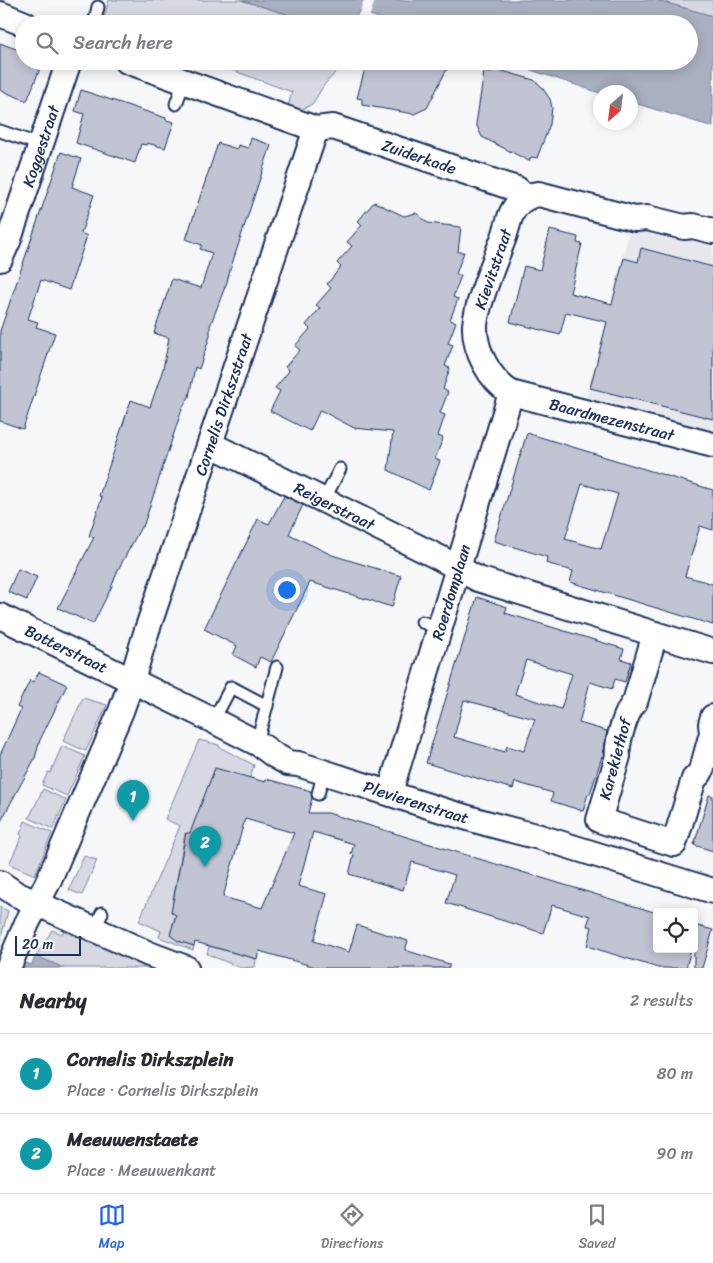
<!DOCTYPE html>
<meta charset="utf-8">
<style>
:root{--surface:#fff;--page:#f7f7f7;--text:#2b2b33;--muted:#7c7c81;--line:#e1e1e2;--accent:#2563eb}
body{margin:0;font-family:Sriracha,sans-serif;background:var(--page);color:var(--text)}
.controls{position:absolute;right:15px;bottom:15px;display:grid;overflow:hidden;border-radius:5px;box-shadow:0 2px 12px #0003}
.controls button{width:45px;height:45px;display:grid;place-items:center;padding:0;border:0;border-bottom:1px solid var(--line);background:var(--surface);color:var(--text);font:25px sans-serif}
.compass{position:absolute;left:593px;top:85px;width:45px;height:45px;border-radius:50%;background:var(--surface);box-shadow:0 2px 12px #0003;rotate:208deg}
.scale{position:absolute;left:15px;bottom:12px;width:66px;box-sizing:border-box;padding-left:5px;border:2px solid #1b2f5e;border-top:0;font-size:14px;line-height:18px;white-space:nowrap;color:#1b2f5e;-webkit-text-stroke:4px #fff;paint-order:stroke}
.you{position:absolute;left:286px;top:589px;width:18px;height:18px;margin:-12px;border:4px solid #fff;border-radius:50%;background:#1a73e8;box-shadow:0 0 0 8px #1a73e833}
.badge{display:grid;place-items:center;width:32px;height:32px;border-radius:50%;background:var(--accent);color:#fff;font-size:16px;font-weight:700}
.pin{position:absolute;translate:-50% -41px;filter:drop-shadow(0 1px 2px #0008)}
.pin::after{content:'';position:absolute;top:26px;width:18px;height:15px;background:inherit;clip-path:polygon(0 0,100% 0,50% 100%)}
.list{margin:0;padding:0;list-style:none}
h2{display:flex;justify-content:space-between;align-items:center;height:65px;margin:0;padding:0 20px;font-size:21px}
h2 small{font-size:16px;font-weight:400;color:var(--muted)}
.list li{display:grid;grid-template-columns:32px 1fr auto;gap:15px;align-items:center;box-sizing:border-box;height:80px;padding:0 20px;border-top:1px solid var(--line)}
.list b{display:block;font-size:19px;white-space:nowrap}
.list p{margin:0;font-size:16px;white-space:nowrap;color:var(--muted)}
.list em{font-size:16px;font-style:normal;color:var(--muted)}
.icon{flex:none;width:28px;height:28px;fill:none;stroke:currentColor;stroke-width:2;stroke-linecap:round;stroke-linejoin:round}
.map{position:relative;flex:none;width:713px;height:968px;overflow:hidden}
.search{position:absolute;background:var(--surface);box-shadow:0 2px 12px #0003;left:15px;right:15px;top:15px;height:55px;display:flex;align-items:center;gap:12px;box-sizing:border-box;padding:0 18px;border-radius:28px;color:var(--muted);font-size:19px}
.sheet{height:225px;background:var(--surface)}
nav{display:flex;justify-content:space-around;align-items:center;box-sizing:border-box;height:70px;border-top:1px solid var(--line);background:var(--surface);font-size:14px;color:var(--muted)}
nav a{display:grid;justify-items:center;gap:2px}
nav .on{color:var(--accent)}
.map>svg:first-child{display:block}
</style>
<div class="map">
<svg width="713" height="968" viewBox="0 0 713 968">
<rect width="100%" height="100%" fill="#f6f7f9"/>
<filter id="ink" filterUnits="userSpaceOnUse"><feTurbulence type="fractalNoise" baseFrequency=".02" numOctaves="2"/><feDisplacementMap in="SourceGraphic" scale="10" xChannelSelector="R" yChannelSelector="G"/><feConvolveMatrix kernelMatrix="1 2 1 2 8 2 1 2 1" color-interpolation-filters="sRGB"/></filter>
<g filter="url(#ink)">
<!-- built -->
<path fill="#e6e8ee" d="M 634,214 L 713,236 L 713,436 L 585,403 Z"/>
<!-- green -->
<g fill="#d6d9e2" stroke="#7884a0">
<path d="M 109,0 L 241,0 L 315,23 L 331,24 L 102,24 Z"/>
<path d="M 656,0 L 713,0 L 713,16 Z"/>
<path d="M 207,61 L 342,61 L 336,72 L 324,85 L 313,103 L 309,106 L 299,111 L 288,106 L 292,92 Z"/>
<path d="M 83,698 L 107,705 L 86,751 L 63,741 Z"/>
<path d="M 199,740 L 219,745 L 219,747 L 254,765 L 250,778 L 189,837 L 185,833 L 171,912 L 176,913 L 170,935 L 178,941 L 194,946 L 193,950 L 159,937 L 161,931 L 139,921 L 180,826 L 165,819 Z"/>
<path d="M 62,746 L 85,756 L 67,796 L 42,785 L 48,772 L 50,773 Z"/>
<path d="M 43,789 L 66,800 L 53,829 L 29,818 Z"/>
<path d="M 25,821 L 52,833 L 35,875 L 9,864 L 22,836 L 20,834 Z"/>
<path d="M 84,856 L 97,860 L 82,895 L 69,890 Z"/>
<path d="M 0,907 L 8,911 L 0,941 Z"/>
<path d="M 65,927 L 155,968 L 64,968 L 36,956 L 52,930 L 62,934 Z"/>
<path d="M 209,946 L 256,959 L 255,967 L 241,968 L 207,954 Z"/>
</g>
<!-- water -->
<g fill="#a9b0c1" stroke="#707c99">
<path d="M 241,0 L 656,0 L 713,16 L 713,127 L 631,102 L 630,92 L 600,93 L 504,61 L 689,61 L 689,24 L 395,24 L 359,11 L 353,24 L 315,23 Z"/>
<path d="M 0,952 L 31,965 L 36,956 L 64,968 L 0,968 Z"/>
</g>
<!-- pier -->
<path fill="#f6f7f9" d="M 364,0 L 375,0 L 369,18 L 360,14 L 356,24 Z"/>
<!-- building -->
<g fill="#c0c4d3" stroke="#1b2f5e" fill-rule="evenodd">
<path d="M 0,43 L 24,52 L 24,61 L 43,61 L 27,101 L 0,90 Z"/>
<path d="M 367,61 L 451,61 L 427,108 L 414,114 L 362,105 L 362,99 L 357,98 Z"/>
<path d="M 492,68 L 534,80 L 541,86 L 550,99 L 552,108 L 550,124 L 537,158 L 531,157 L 529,161 L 482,137 L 476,124 L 484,72 L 491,73 Z"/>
<path d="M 81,90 L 166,118 L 166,120 L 174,122 L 165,148 L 147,143 L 146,145 L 141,144 L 135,163 L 76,143 L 84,114 L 75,111 Z"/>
<path d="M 251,138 L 271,145 L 230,270 L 227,282 L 210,326 L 210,336 L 199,369 L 195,367 L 189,397 L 182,409 L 143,527 L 141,527 L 118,570 L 111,588 L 93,624 L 58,608 L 94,537 L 89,536 L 102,497 L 99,496 L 131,400 L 150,407 L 163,369 L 169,338 L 154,333 L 172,279 L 201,288 L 212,253 L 200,249 L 202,245 L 186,239 L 218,143 L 237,149 L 238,145 L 248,148 Z"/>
<path d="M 61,152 L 81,159 L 72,187 L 94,195 L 81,233 L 87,236 L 69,290 L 41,280 L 28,319 L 38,322 L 36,327 L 55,333 L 23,429 L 0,421 L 0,331 Z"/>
<path d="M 374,202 L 404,216 L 416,213 L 428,223 L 461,227 L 458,252 L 464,252 L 456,274 L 461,276 L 453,297 L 458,299 L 450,320 L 456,322 L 448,343 L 453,345 L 445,366 L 450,368 L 443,389 L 448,392 L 440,413 L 445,415 L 438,436 L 443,438 L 435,459 L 440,461 L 429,490 L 388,470 L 393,432 L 354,428 L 320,410 L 310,431 L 270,411 L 280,391 L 275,388 L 289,371 L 285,367 L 300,350 L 295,346 L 310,329 L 306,325 L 320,308 L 316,305 L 331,288 L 327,284 L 341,267 L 337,263 L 352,246 L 347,242 L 362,225 L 358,221 Z"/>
<path d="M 550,230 L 578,237 L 577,243 L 582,244 L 570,293 L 612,304 L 624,258 L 638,262 L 641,248 L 713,267 L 713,419 L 590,388 L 607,322 L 566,312 L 560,335 L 510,322 L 524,266 L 540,270 Z"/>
<path d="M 527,433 L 713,490 L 713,530 L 700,526 L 685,576 L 713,584 L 713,625 L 570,582 L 573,571 L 546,563 L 547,557 L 494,541 ZM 582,484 L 618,494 L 601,549 L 565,539 Z"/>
<path d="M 284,496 L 303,505 L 289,534 L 332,555 L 401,576 L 392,607 L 310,582 L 271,662 L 260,657 L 256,667 L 233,655 L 237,646 L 204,629 L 258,519 L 269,524 Z"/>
<path d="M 18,569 L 37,577 L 27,600 L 8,592 Z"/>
<path d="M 477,597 L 507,607 L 505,613 L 624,649 L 621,659 L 631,662 L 625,682 L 615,679 L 612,689 L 590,682 L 579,723 L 607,731 L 604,750 L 590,794 L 588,794 L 583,811 L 551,801 L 553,793 L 515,782 L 513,789 L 426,763 ZM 526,660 L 572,674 L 561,709 L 515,694 ZM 464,700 L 535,719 L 524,751 L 507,746 L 505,752 L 454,737 Z"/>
<path d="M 39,672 L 67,685 L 40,740 L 35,758 L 0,823 L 0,755 L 21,709 L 17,707 L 30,680 L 33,682 Z"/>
<path d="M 215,768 L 265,782 L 266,779 L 311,791 L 312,798 L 308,813 L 328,813 L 657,913 L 657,949 L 691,949 L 686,968 L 658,968 L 587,946 L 592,927 L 587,926 L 590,916 L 552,905 L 543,933 L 446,903 L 455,875 L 412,862 L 403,890 L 349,874 L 354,855 L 351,854 L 354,844 L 313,832 L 298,886 L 327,894 L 314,941 L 349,952 L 357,925 L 408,941 L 405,950 L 449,964 L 449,968 L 319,968 L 259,951 L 257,959 L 195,942 L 194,946 L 178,941 L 170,935 L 176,915 L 171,912 L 186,833 L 190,833 ZM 245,819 L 294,833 L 262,908 L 223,897 Z"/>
<path d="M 709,795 L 713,796 L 713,851 L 694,845 Z"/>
<path d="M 694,925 L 713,930 L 702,968 L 694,968 Z"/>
</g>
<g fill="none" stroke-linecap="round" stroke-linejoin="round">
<!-- service casing -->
<g stroke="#1b2f5e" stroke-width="15">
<g id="service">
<path d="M 94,24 L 98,7"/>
<path d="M 176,104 L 184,82"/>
<path d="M 0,131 L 41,145"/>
<path d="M 324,500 L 340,469"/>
<path d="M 422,622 L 439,628"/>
<path d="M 213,721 L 231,687 L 267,706"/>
<path d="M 255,742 L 260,731 L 277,667"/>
<path d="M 318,794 L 324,772"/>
<path d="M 95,929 L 102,913"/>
</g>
</g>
<!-- minor casing -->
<g stroke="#1b2f5e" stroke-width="28">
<g id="minor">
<path d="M 0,14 L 25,24"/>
<path id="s1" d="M 127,61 L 316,129 L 333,127 L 507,186 L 517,189 L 526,198"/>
<path id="s2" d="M 713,231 L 693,226 L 684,227 L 647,218 L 635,219 L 539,194 C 529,195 520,200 514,209 C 509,216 507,229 504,237 C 495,261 477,302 475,325 C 474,351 490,380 511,393 L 713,445"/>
<path id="s3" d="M 0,259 L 9,239 L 69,61"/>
<path id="s4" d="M 210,444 L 440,558 L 478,579 L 713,652"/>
<path id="s5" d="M 0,616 L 202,715 L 259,744 L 274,755 L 288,763 L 298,764 C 378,789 458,818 540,837 L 713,891"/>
<path d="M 655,634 L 635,702 C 626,711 616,743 618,756 L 599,820 L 674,844 L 694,779 L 700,773 L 704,762 L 712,733 L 711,724 L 713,717"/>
<path id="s6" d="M 390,792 L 511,393"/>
<path d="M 0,883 L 16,894 L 149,954 L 186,968"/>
<path id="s7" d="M 8,968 L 27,923 L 48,882 L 121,711 L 132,680 L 146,633 L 316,129"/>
</g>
</g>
<!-- service -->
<use href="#service" stroke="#fff" stroke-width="11"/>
<!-- minor -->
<use href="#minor" stroke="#fff" stroke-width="24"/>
</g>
</g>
<g text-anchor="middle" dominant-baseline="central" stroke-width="4" stroke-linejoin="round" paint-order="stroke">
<!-- street labels -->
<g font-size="16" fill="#1b2f5e" stroke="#fff">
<text stroke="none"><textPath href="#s3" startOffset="120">Koggestraat</textPath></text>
<text stroke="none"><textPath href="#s1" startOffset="309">Zuiderkade</textPath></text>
<text transform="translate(493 269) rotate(-71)">Kievitstraat</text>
<text stroke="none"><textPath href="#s7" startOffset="604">Cornelis Dirkszstraat</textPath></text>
<text stroke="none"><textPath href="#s2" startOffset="516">Baardmezenstraat</textPath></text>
<text stroke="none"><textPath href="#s4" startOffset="139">Reigerstraat</textPath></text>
<text stroke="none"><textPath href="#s6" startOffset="209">Roerdomplaan</textPath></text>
<text stroke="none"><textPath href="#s5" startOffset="74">Botterstraat</textPath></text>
<text transform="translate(615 759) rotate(-75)">Karekiethof</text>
<text stroke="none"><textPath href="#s5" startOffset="458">Plevierenstraat</textPath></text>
</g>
</g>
</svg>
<div class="controls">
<button><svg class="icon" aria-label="locate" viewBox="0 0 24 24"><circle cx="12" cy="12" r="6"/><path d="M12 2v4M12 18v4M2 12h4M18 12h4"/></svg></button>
</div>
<svg class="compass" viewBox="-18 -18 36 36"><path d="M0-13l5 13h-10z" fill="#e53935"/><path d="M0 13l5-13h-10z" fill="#7c7c81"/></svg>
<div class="scale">20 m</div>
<div class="you"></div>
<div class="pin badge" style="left:133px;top:821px;background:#0f9aa8">1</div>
<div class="pin badge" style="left:205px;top:867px;background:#0f9aa8">2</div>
<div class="search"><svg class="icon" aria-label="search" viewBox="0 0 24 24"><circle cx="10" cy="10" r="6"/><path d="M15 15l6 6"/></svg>Search here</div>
</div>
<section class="sheet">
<h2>Nearby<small>2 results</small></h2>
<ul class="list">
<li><span class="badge" style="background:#0f9aa8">1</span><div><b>Cornelis Dirkszplein</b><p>Place · Cornelis Dirkszplein</p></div><em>80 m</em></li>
<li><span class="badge" style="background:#0f9aa8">2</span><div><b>Meeuwenstaete</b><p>Place · Meeuwenkant</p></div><em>90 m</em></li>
</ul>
</section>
<nav>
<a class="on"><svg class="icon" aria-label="map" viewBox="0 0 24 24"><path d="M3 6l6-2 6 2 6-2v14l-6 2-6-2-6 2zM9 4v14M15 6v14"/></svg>Map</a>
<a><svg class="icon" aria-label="directions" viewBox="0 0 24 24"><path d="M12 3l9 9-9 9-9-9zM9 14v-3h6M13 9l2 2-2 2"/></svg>Directions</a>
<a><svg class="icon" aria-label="saved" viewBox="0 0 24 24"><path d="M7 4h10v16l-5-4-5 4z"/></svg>Saved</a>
</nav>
